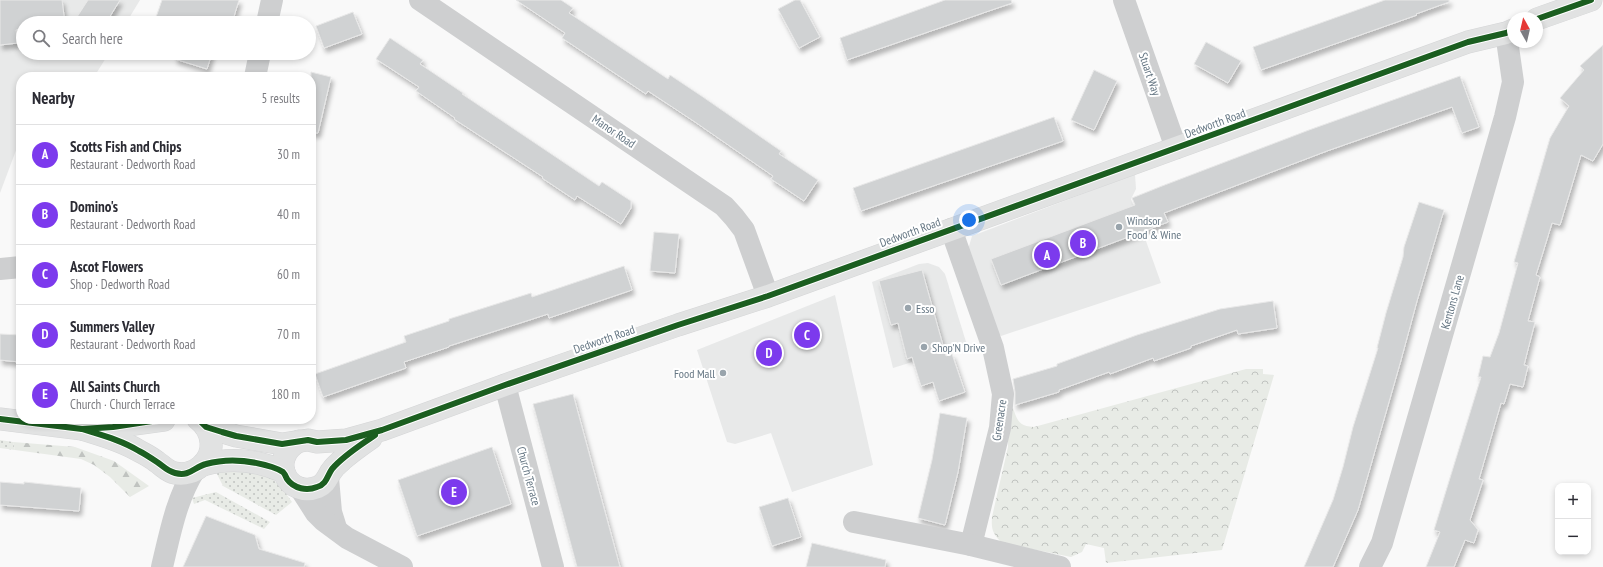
<!DOCTYPE html>
<meta charset="utf-8">
<style>
:root{--surface:#fff;--page:#f7f7f7;--text:#2b2b33;--muted:#7c7c81;--line:#e1e1e2;--accent:#7c3aed}
body{margin:0;font-family:"PT Sans Narrow",sans-serif;background:var(--page);color:var(--text)}
.controls{position:absolute;right:12px;bottom:12px;display:grid;overflow:hidden;border-radius:8px;box-shadow:0 2px 6px #0003}
.controls button{width:36px;height:36px;display:grid;place-items:center;padding:0;border:0;border-bottom:1px solid var(--line);background:var(--surface);color:var(--text);font:20px sans-serif}
.compass{position:absolute;left:1507px;top:12px;width:36px;height:36px;border-radius:50%;background:var(--surface);box-shadow:0 2px 6px #0003;rotate:352deg}
.you{position:absolute;left:969px;top:220px;width:14px;height:14px;margin:-10px;border:3px solid #fff;border-radius:50%;background:#1a73e8;box-shadow:0 0 0 6px #1a73e833}
.badge{display:grid;place-items:center;width:26px;height:26px;border-radius:50%;background:var(--accent);color:#fff;font-size:13px;font-weight:700}
.pin{position:absolute;translate:-50% -50%;border:2px solid #fff;box-shadow:0 1px 4px #0006}
.list{margin:0;padding:0;list-style:none}
h2{display:flex;justify-content:space-between;align-items:center;height:52px;margin:0;padding:0 16px;font-size:17px}
h2 small{font-size:13px;font-weight:400;color:var(--muted)}
.list li{display:grid;grid-template-columns:26px 1fr auto;gap:12px;align-items:center;box-sizing:border-box;height:60px;padding:0 16px;border-top:1px solid var(--line)}
.list b{display:block;font-size:15px;white-space:nowrap}
.list p{margin:0;font-size:13px;white-space:nowrap;color:var(--muted)}
.list em{font-size:13px;font-style:normal;color:var(--muted)}
.icon{flex:none;width:22px;height:22px;fill:none;stroke:currentColor;stroke-width:2;stroke-linecap:round;stroke-linejoin:round}
.map{position:relative;flex:none;width:1603px;height:567px;overflow:hidden}
.search{position:absolute;background:var(--surface);box-shadow:0 2px 6px #0003;left:16px;top:16px;width:300px;height:44px;display:flex;align-items:center;gap:10px;box-sizing:border-box;padding:0 14px;border-radius:22px;color:var(--muted);font-size:15px}
.panel{position:absolute;background:var(--surface);box-shadow:0 2px 6px #0003;left:16px;top:72px;width:300px;height:352px;border-radius:16px}
.map>svg:first-child{display:block}
</style>
<div class="map">
<svg width="1603" height="567" viewBox="0 0 1603 567">
<defs>
<pattern id="grass-dots" width="8" height="8" patternUnits="userSpaceOnUse"><rect width="8" height="8" fill="#e8ebe6"/><path d="M2 2h.1M6 6h.1" fill="none" stroke="#c0c3c0" stroke-width="1.8" stroke-linecap="round"/></pattern>
<pattern id="forest-firs" width="22" height="20" patternUnits="userSpaceOnUse"><rect width="22" height="20" fill="#e8ebe6"/><path d="M5 1l3.5 6h-7zM16 11l3.5 6h-7z" fill="#c0c3c0"/></pattern>
<pattern id="park-crowns" width="20" height="18" patternUnits="userSpaceOnUse"><rect width="20" height="18" fill="#e8ebe6"/><path d="M2 6a3 3 0 1 1 6 0M12 15a3 3 0 1 1 6 0" fill="none" stroke="#c0c3c0"/></pattern>
<filter id="shadow"><feDropShadow dx="2.5" dy="4.5" stdDeviation="2" flood-color="#0004"/></filter>
</defs>
<rect width="100%" height="100%" fill="#f9f9f9"/>
<!-- built -->
<g fill="#e8e9e9">
<path d="M 0,0 L 140,0 L 126,23 L 23,23 L 23,53 L 109,53 L 94,77 L 21,77 L 21,137 L 0,193 Z"/>
<path d="M 1135,174 L 1136,189 L 1131,199 L 1161,283 L 1001,336 L 989,326 L 967,253 L 972,236 Z"/>
<path d="M 928,263 L 939,267 L 945,274 L 967,345 L 893,368 L 872,282 L 919,264 Z"/>
<path d="M 835,295 L 873,465 L 792,492 L 771,433 L 735,444 L 727,442 L 697,350 Z"/>
</g>
<!-- grass -->
<g fill="url(#grass-dots)">
<path d="M 0,440 L 13,442 L 15,450 L 0,448 Z"/>
<path d="M 232,470 C 265,473 273,473 292,502 L 276,515 L 223,486 L 216,472 Z"/>
<path d="M 216,492 L 270,522 L 264,529 L 205,500 L 194,504 L 192,498 Z"/>
</g>
<!-- forest -->
<path fill="url(#forest-firs)" d="M 13,442 L 75,447 L 114,461 L 149,486 L 130,497 L 110,477 L 94,465 L 81,459 L 15,450 Z"/>
<!-- park -->
<path fill="url(#park-crowns)" d="M 1246,369 L 1263,369 L 1263,374 L 1274,375 L 1222,550 L 1106,563 L 1104,548 L 1086,544 L 1082,552 L 1071,557 L 1002,543 C 993,534 991,530 992,517 L 1008,447 L 1008,406 L 1012,406 C 1018,420 1017,426 1034,427 Z"/>
<!-- building -->
<g fill="#d0d2d3" stroke="#e8e8e8" filter="url(#shadow)">
<path d="M 0,0 L 62,0 L 65,23 L 23,23 L 23,29 L 16,30 L 18,43 L 0,45 Z"/>
<path d="M 88,0 L 120,0 L 106,23 L 73,23 Z"/>
<path d="M 162,0 L 239,0 L 232,23 L 154,23 Z"/>
<path d="M 516,0 L 561,0 L 573,8 L 569,13 L 668,79 L 670,75 L 703,97 L 781,151 L 779,154 L 818,180 L 804,201 L 771,179 L 773,176 L 695,122 L 648,91 L 646,94 L 562,38 L 565,33 Z"/>
<path d="M 795,0 L 800,0 L 820,37 L 799,48 L 778,9 Z"/>
<path d="M 945,0 L 1011,0 L 1012,3 L 847,60 L 840,38 Z"/>
<path d="M 1385,0 L 1449,0 L 1449,2 L 1416,14 L 1417,15 L 1261,70 L 1253,47 Z"/>
<path d="M 353,12 L 362,34 L 324,48 L 316,26 Z"/>
<path d="M 390,38 L 423,60 L 420,64 L 463,93 L 462,94 L 599,186 L 602,182 L 631,201 L 631,208 L 621,224 L 577,196 L 575,200 L 542,178 L 543,177 L 454,119 L 455,118 L 416,91 L 419,87 L 376,59 Z"/>
<path d="M 1206,42 L 1241,61 L 1228,83 L 1194,64 Z"/>
<path d="M 1603,45 L 1603,144 L 1593,161 L 1581,155 L 1560,225 L 1552,223 L 1536,275 L 1540,277 L 1528,321 L 1535,322 L 1524,365 L 1528,366 L 1523,387 L 1510,384 L 1504,404 L 1501,403 L 1479,479 L 1483,480 L 1470,520 L 1478,530 L 1474,543 L 1465,540 L 1454,567 L 1426,567 L 1440,532 L 1434,530 L 1481,377 L 1478,377 L 1483,356 L 1490,357 L 1499,333 L 1518,263 L 1514,262 L 1550,138 L 1569,106 L 1560,98 L 1584,70 L 1580,66 Z"/>
<path d="M 176,53 L 212,53 L 207,69 L 175,59 Z"/>
<path d="M 1094,70 L 1117,81 L 1094,130 L 1071,120 Z"/>
<path d="M 311,72 L 331,77 L 318,133 L 311,133 Z"/>
<path d="M 1460,76 L 1479,127 L 1462,133 L 1452,107 L 1327,151 L 1164,213 L 1168,222 L 1001,285 L 991,259 L 1135,205 L 1132,198 L 1162,186 L 1309,130 Z"/>
<path d="M 1054,117 L 1063,141 L 861,211 L 853,188 Z"/>
<path d="M 1419,202 L 1444,210 L 1417,301 L 1401,360 L 1358,510 L 1333,567 L 1304,567 L 1333,500 L 1343,467 L 1353,427 L 1378,348 L 1377,348 L 1386,313 L 1403,257 L 1404,247 Z"/>
<path d="M 654,232 L 679,234 L 675,273 L 650,271 Z"/>
<path d="M 624,266 L 632,290 L 549,318 L 548,314 L 449,346 L 449,347 L 404,362 L 406,368 L 323,397 L 315,374 L 406,342 L 404,336 L 449,321 L 449,319 L 531,293 L 532,297 Z"/>
<path d="M 922,270 L 946,356 L 952,354 L 965,392 L 939,401 L 933,382 L 921,386 L 912,357 L 907,359 L 898,323 L 891,325 L 879,281 Z"/>
<path d="M 1273,301 L 1277,328 L 1238,334 L 1237,330 L 1191,346 L 1191,348 L 1154,361 L 1153,358 L 1110,374 L 1109,372 L 1059,390 L 1059,392 L 1015,405 L 1015,392 L 1013,379 L 1057,366 L 1057,364 L 1137,335 L 1220,309 Z"/>
<path d="M 0,334 L 21,335 L 20,362 L 0,360 Z"/>
<path d="M 573,394 L 620,567 L 577,567 L 533,404 Z"/>
<path d="M 940,413 L 967,418 L 958,472 L 945,525 L 918,518 L 932,460 Z"/>
<path d="M 492,447 L 511,504 L 417,536 L 398,480 Z"/>
<path d="M 0,482 L 24,484 L 24,482 L 81,488 L 79,511 L 0,505 Z"/>
<path d="M 788,498 L 801,537 L 772,546 L 759,507 Z"/>
<path d="M 206,516 L 255,535 L 259,549 L 305,563 L 304,567 L 183,567 Z"/>
<path d="M 812,543 L 886,560 L 885,567 L 806,567 Z"/>
</g>
<g fill="none" stroke-linecap="round" stroke-linejoin="round">
<!-- secondary casing -->
<g stroke="#d5d6d7" stroke-width="23">
<g id="secondary">
<path d="M 1537,19 L 1591,0"/>
<path d="M 0,419 L 82,429 L 113,427 L 164,420"/>
<path d="M 206,427 L 236,436 L 282,444 L 308,440 L 317,442 L 346,440 L 382,430 L 505,385 L 678,325 L 768,296 L 1468,42 L 1506,33 L 1513,30"/>
<path d="M 82,429 C 101,435 121,440 139,451 C 145,454 152,458 157,462 C 163,466 168,472 175,473 C 194,477 213,461 211,442 C 210,432 206,425 198,419"/>
<path d="M 299,441 C 267,459 288,499 318,487 C 327,483 327,476 333,469 C 335,466 339,463 342,460 C 351,452 361,445 371,438"/>
<path d="M 203,465 C 230,457 258,460 284,472"/>
</g>
</g>
<!-- minor -->
<g stroke="#cecfd0" stroke-width="22">
<path d="M 420,0 L 724,206 L 734,217 L 744,230 L 768,296"/>
<path d="M 1124,0 L 1176,148"/>
<path d="M 267,23 L 272,0"/>
<path d="M 255,77 L 260,53"/>
<path d="M 951,229 L 993,348 L 1003,394 L 1000,428 L 971,545"/>
<path d="M 0,269 L 21,267"/>
<path d="M 505,385 L 553,567"/>
<path d="M 854,522 L 971,545 L 1060,567"/>
<path d="M 162,567 C 170,534 176,500 194,471"/>
<path d="M 1370,567 L 1382,543 L 1505,117 L 1513,82 L 1506,33"/>
</g>
<!-- tertiary -->
<g stroke="#cecfd0" stroke-width="22">
<path d="M 328,478 L 331,512 L 336,528"/>
<path d="M 300,488 L 316,513 L 324,521 L 347,538 L 402,567"/>
</g>
<!-- secondary -->
<use href="#secondary" stroke="#e1e2e2" stroke-width="22"/>
<!-- cycleway casing -->
<g stroke="#fff" stroke-width="8">
<g id="cycleway">
<path d="M 1537,19 L 1591,0"/>
<path d="M 0,419 L 82,429 L 113,427 L 165,419"/>
<path d="M 198,419 L 206,427 L 222,432 L 236,436 L 282,444 L 308,440 L 317,442 L 346,440 L 382,430 L 505,385 L 678,325 L 768,296 L 1468,42 L 1506,33 L 1513,30"/>
<path d="M 82,429 C 101,435 121,440 139,451 C 145,454 151,458 157,462 C 163,466 167,471 175,473 C 190,477 194,467 206,464 C 227,458 250,460 272,467 C 275,468 280,470 283,472 C 285,474 286,477 287,479 C 294,489 307,491 317,487 C 327,484 327,476 332,469 C 344,455 361,445 375,435"/>
</g>
</g>
<!-- cycleway -->
<use href="#cycleway" stroke="#1b5e20" stroke-width="6"/>
</g>
<!-- markers -->
<g fill="#99a4ac" stroke="#fff" stroke-width="1.5">
<circle cx="1119" cy="227" r="4"/>
<circle cx="908" cy="308" r="4"/>
<circle cx="924" cy="347" r="4"/>
<circle cx="723" cy="373" r="4"/>
</g>
<g text-anchor="middle" dominant-baseline="central" stroke-width="4" stroke-linejoin="round" paint-order="stroke">
<!-- street labels -->
<g font-size="12" fill="#657683" stroke="#fff">
<text transform="translate(1150 74) rotate(71)">Stuart Way</text>
<text transform="translate(1215 123) rotate(-20)">Dedworth Road</text>
<text transform="translate(614 131) rotate(34)">Manor Road</text>
<text transform="translate(910 232) rotate(-20)">Dedworth Road</text>
<text transform="translate(1452 302) rotate(-74)">Kentons Lane</text>
<text transform="translate(604 339) rotate(-19)">Dedworth Road</text>
<text transform="translate(999 420) rotate(-82)">Greenacre</text>
<text transform="translate(529 476) rotate(75)">Church Terrace</text>
</g>
<!-- poi labels -->
<g font-size="12" fill="#657683" stroke="#fff" text-anchor="start">
<text x="1127" y="220">Windsor<tspan x="1127" dy="14">Food &amp; Wine</tspan></text>
<text x="916" y="308">Esso</text>
<text x="932" y="347">Shop'N Drive</text>
<text x="715" y="373" text-anchor="end">Food Mall</text>
</g>
</g>
</svg>
<div class="controls">
<button>+</button>
<button>−</button>
</div>
<svg class="compass" viewBox="-18 -18 36 36"><path d="M0-13l5 13h-10z" fill="#e53935"/><path d="M0 13l5-13h-10z" fill="#7c7c81"/></svg>
<div class="you"></div>
<div class="pin badge" style="left:1047px;top:255px">A</div>
<div class="pin badge" style="left:1083px;top:243px">B</div>
<div class="pin badge" style="left:807px;top:335px">C</div>
<div class="pin badge" style="left:769px;top:353px">D</div>
<div class="pin badge" style="left:454px;top:492px">E</div>
<div class="search"><svg class="icon" aria-label="search" viewBox="0 0 24 24"><circle cx="10" cy="10" r="6"/><path d="M15 15l6 6"/></svg>Search here</div>
<section class="panel">
<h2>Nearby<small>5 results</small></h2>
<ul class="list">
<li><span class="badge">A</span><div><b>Scotts Fish and Chips</b><p>Restaurant · Dedworth Road</p></div><em>30 m</em></li>
<li><span class="badge">B</span><div><b>Domino's</b><p>Restaurant · Dedworth Road</p></div><em>40 m</em></li>
<li><span class="badge">C</span><div><b>Ascot Flowers</b><p>Shop · Dedworth Road</p></div><em>60 m</em></li>
<li><span class="badge">D</span><div><b>Summers Valley</b><p>Restaurant · Dedworth Road</p></div><em>70 m</em></li>
<li><span class="badge">E</span><div><b>All Saints Church</b><p>Church · Church Terrace</p></div><em>180 m</em></li>
</ul>
</section>
</div>
